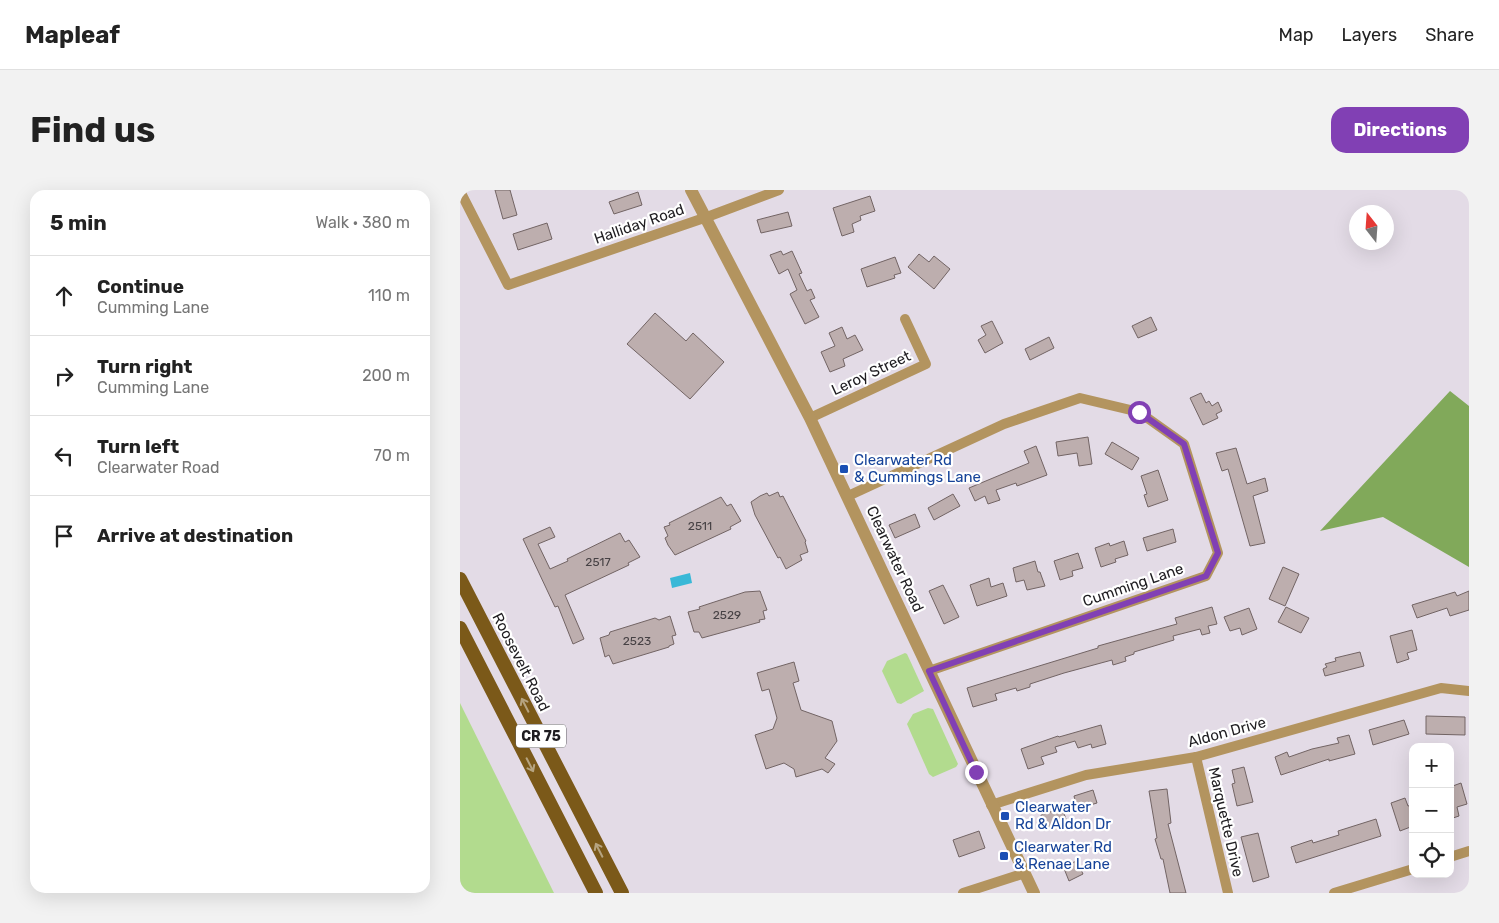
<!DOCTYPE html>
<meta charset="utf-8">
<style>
:root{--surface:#fff;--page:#f2f2f2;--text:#222;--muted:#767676;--line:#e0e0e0;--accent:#8140b4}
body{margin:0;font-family:Rubik,sans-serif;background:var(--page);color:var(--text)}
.controls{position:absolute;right:15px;bottom:15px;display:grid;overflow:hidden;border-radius:10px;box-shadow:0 5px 20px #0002}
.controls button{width:45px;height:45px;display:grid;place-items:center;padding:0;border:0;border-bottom:1px solid var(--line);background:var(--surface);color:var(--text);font:25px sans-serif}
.compass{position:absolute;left:889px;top:15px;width:45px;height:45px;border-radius:50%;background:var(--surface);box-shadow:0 5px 20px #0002;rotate:343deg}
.stop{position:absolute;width:15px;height:15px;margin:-11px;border:4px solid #8140b4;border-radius:50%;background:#fff}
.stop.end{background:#8140b4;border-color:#fff;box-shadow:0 1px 5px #0008}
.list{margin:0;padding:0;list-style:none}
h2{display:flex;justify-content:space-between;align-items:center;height:65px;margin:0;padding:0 20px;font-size:21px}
h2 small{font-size:16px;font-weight:400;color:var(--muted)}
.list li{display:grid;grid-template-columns:32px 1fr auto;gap:15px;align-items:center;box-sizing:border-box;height:80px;padding:0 20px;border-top:1px solid var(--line)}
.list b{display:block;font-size:19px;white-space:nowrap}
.list p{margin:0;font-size:16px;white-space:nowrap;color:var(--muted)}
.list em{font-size:16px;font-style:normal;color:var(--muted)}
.icon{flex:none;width:28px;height:28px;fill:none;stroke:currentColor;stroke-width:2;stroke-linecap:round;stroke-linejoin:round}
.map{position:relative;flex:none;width:1009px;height:703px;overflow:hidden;border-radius:15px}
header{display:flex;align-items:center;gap:30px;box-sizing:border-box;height:70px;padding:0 25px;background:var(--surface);border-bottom:1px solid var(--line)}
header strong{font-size:24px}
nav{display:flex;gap:28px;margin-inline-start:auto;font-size:18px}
.intro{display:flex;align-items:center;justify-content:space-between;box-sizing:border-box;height:120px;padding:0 30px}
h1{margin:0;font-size:35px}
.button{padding:12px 22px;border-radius:15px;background:var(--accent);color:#fff;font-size:18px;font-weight:700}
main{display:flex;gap:30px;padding:0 30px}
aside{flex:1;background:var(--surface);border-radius:15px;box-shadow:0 5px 20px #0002}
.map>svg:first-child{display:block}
</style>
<header>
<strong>Mapleaf</strong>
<nav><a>Map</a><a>Layers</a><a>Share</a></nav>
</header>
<div class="intro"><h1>Find us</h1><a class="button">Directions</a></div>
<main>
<aside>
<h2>5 min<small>Walk · 380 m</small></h2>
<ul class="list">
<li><svg class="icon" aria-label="ahead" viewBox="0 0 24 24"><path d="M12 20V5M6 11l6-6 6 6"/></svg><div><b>Continue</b><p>Cumming Lane</p></div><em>110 m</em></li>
<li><svg class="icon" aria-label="right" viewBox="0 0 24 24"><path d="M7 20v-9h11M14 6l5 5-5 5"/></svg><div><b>Turn right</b><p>Cumming Lane</p></div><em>200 m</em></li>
<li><svg class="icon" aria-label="left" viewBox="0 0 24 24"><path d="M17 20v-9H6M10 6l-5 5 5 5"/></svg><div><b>Turn left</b><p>Clearwater Road</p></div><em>70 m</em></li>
<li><svg class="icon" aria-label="arrive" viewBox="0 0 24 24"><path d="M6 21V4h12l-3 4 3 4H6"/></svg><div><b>Arrive at destination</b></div></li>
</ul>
</aside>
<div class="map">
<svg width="1009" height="703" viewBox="0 0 1009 703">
<rect width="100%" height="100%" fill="#e3dbe6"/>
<!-- green -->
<g fill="#b2db8e">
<path d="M 445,463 L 447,464 L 464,501 L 441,514 L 437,513 L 422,481 L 427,471 Z"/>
<path d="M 0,513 L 94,703 L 0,703 Z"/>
<path d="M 468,518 L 473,519 L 498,574 L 496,577 L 473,587 L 469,584 L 447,534 L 453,524 Z"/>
</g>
<!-- forest -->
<path fill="#81a95a" d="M 990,201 L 1009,216 L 1009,377 L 923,327 L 860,341 Z"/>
<!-- water -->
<path fill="#39b8d7" d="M 230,383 L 232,393 L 212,398 L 210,388 Z"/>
<!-- building -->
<g fill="#bdaeae" stroke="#726464">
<path d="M 35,0 L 50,0 L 57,25 L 43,29 Z"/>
<path d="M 178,2 L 182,15 L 154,24 L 149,12 Z"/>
<path d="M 410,6 L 415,21 L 400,26 L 401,30 L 392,34 L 394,42 L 382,46 L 373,18 Z"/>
<path d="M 328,22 L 332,36 L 301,43 L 297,30 Z"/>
<path d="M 87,33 L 92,49 L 58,60 L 53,44 Z"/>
<path d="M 321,61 L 323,65 L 332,61 L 342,83 L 339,84 L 347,101 L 351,99 L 355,108 L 350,110 L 359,127 L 345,134 L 330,104 L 337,100 L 328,79 L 319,84 L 310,65 Z"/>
<path d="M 459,64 L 469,72 L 474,66 L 490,79 L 474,99 L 448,77 Z"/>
<path d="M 435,67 L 441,83 L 434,85 L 435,88 L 407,97 L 401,79 Z"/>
<path d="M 195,123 L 226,151 L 233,143 L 264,172 L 230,209 L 167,154 Z"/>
<path d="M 691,127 L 697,140 L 678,148 L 672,136 Z"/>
<path d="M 532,131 L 543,153 L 525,163 L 518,150 L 526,145 L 521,136 Z"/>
<path d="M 382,137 L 387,149 L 395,145 L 403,160 L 383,169 L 385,176 L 370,182 L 361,162 L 375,156 L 369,143 Z"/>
<path d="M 589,147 L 594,158 L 570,170 L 565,159 Z"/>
<path d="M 741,203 L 746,213 L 749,211 L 752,216 L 758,212 L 762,221 L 756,224 L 758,228 L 743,235 L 730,208 Z"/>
<path d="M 628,247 L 632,274 L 619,276 L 617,263 L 598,266 L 596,252 Z"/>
<path d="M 652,252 L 679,268 L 672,280 L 645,264 Z"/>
<path d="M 576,256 L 587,285 L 557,296 L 556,293 L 536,300 L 540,310 L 528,314 L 525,306 L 515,311 L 509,298 L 569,273 L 564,261 Z"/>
<path d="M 776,258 L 787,294 L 805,288 L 808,301 L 793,306 L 805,353 L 790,356 L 768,279 L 762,281 L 756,263 Z"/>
<path d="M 698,280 L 708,310 L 688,317 L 684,305 L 687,304 L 681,286 Z"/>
<path d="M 318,302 L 320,307 L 323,306 L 346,351 L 345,352 L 348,362 L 340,365 L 342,370 L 326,379 L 320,367 L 318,368 L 295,325 L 291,312 L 300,306 L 307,303 L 309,306 Z"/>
<path d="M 493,304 L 500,316 L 474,330 L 468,318 Z"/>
<path d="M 261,307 L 267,316 L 271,314 L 281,331 L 270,337 L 271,339 L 215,365 L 208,355 L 205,348 L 208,346 L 204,337 L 210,335 L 209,333 Z"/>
<path d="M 455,324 L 460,337 L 435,348 L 429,335 Z"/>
<path d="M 90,337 L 95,347 L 78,354 L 90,379 L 108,371 L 107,369 L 160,343 L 165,352 L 169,350 L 180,367 L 168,373 L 169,375 L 105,405 L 124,449 L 113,454 L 98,416 L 95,417 L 63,349 Z"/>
<path d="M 713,339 L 716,352 L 687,361 L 683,348 Z"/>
<path d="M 664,351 L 668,365 L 655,369 L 656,372 L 641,377 L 635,358 L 649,353 L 650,356 Z"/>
<path d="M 618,363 L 623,378 L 612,381 L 613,386 L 600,390 L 594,371 Z"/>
<path d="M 575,371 L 578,382 L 580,382 L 585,396 L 567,400 L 564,390 L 556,392 L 553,378 Z"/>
<path d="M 823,377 L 839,384 L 825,416 L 809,409 Z"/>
<path d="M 529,388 L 531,397 L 543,393 L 547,406 L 517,416 L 510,395 Z"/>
<path d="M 483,395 L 499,427 L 484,434 L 469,401 Z"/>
<path d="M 300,401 L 307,420 L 303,421 L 305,429 L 299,430 L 300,432 L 242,448 L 239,442 L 234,442 L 228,422 L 240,419 L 239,417 L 285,402 Z"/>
<path d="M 1009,401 L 1009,420 L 990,426 L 987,418 L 957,428 L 952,415 L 995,402 L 997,406 Z"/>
<path d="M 752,417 L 757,434 L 748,436 L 750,443 L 742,445 L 740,439 L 713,446 L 714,450 L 674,462 L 674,464 L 665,467 L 666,471 L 653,475 L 652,470 L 604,483 L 570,494 L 570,497 L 557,501 L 556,498 L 535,504 L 537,510 L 513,517 L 507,498 L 638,458 L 638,456 L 717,434 L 715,428 Z"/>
<path d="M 826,417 L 849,428 L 841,443 L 818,432 Z"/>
<path d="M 789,418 L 797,439 L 782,445 L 780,438 L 770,441 L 764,427 Z"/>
<path d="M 210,426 L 216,445 L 212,446 L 214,454 L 209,456 L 209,457 L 153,474 L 149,465 L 145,467 L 140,448 L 149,445 L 150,442 L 195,428 L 199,430 Z"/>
<path d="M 952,440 L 957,460 L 947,463 L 949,469 L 937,473 L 930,446 Z"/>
<path d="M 900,462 L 904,476 L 865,486 L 863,479 L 867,477 L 865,474 L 876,471 L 875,468 Z"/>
<path d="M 334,472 L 339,491 L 333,493 L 341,520 L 372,531 L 377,551 L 365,568 L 375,574 L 368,583 L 362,579 L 336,587 L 334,579 L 324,573 L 306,579 L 295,545 L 313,539 L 317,528 L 309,499 L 302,501 L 297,483 Z"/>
<path d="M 966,526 L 1005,527 L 1005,545 L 966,544 Z"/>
<path d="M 944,530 L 949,544 L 913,555 L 909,540 Z"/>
<path d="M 641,535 L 646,554 L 632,558 L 631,554 L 618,558 L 615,551 L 595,557 L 597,562 L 581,567 L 584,574 L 568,579 L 561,559 L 598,546 L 599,547 Z"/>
<path d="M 889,545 L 895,564 L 869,571 L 869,569 L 821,585 L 815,567 L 827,562 L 829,567 L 852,559 L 879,553 L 877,548 Z"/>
<path d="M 784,577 L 793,612 L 777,616 L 772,594 L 775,593 L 772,580 Z"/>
<path d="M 1001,593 L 1007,614 L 997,617 L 999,626 L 990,629 L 990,597 Z"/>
<path d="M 707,599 L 711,633 L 708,634 L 726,703 L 710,703 L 703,669 L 701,669 L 695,649 L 697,648 L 689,601 Z"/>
<path d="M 633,600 L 637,613 L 617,619 L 614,606 Z"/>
<path d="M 945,608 L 948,616 L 953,615 L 953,636 L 940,641 L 931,613 Z"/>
<path d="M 602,618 L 607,632 L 585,640 L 581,625 Z"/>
<path d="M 916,629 L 921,646 L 836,673 L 831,657 L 852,650 L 853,653 L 879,645 L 878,641 Z"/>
<path d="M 519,641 L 525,658 L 499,667 L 493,650 Z"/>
<path d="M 798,643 L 809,687 L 793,692 L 781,647 Z"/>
<path d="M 617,671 L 623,684 L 609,691 L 603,676 Z"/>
</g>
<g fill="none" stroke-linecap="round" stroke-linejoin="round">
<!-- minor -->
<g stroke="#b3945f" stroke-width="10">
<path d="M 0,1 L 48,95 L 247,27 L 319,0"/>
<path d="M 350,228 L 466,174 L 445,129"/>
<path d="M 388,306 L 544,234 L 620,208 L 679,222 L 724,254 L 758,363 L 746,386 L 469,481"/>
<path d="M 736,567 L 768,703"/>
<path d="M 531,615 L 626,585 L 736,567 L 981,498 L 1009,501"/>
<path d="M 990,667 L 1009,661"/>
<path d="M 503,703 L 565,683"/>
<path d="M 874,703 L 953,679"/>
</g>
<!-- tertiary -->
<path stroke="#b3945f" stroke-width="12" d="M 231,0 L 350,228 L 574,703"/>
<!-- primary -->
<g stroke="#7b5919" stroke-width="14">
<path d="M 0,389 L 162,703"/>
<path d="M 0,438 L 136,703"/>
</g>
</g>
<!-- one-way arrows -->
<defs><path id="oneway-shaft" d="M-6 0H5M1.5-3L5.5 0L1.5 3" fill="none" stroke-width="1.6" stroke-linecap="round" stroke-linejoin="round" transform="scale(1.25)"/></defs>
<g stroke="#b6a480">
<use href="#oneway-shaft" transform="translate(65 515) rotate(-117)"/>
<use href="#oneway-shaft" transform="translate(70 575) rotate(63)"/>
<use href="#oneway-shaft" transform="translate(139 660) rotate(-117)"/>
</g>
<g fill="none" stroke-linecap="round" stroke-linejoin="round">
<!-- route -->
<path stroke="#8140b4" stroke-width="6" d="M 516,582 L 469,481 L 746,386 L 758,363 L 724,254 L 679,222"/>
</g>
<!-- markers -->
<g fill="#1a4fb4" stroke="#fff" stroke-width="2">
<rect x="379" y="274" width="10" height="10" rx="2.5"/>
<rect x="540" y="621" width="10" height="10" rx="2.5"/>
<rect x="539" y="661" width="10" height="10" rx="2.5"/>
</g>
<g text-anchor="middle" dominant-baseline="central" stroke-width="4.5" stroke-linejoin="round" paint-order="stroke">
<!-- number labels -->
<g font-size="12" fill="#464144">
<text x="240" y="336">2511</text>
<text x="138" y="372">2517</text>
<text x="267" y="425">2529</text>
<text x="177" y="451">2523</text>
</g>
<!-- shield labels -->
<rect fill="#fff" stroke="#626164" stroke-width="1" x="56" y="534.5" width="50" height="23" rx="4"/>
<g font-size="14" font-weight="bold" fill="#1f1d21">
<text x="81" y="546">CR 75</text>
</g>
<!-- street labels -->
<g font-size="15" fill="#1f1d21" stroke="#fff">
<text transform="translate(179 34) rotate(-19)">Halliday Road</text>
<text transform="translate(411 183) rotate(-25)">Leroy Street</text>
<text transform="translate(435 369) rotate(65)">Clearwater Road</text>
<text transform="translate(673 395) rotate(-19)">Cumming Lane</text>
<text transform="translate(61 472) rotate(63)">Roosevelt Road</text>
<text transform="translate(767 542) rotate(-15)">Aldon Drive</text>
<text transform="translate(766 632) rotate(77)">Marquette Drive</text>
</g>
<!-- transit labels -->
<g font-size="15" fill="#164399" stroke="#fff" text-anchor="start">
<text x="394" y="270">Clearwater Rd<tspan x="394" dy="17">&amp; Cummings Lane</tspan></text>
<text x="555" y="617">Clearwater<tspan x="555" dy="17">Rd &amp; Aldon Dr</tspan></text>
<text x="554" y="657">Clearwater Rd<tspan x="554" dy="17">&amp; Renae Lane</tspan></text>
</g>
</g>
</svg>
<div class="controls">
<button>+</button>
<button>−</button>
<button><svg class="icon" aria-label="locate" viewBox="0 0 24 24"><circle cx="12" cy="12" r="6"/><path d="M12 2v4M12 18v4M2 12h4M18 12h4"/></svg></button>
</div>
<svg class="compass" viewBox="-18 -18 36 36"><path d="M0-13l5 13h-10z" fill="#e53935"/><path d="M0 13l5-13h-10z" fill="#767676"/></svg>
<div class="stop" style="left:679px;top:222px"></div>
<div class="stop end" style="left:516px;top:582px"></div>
</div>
</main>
